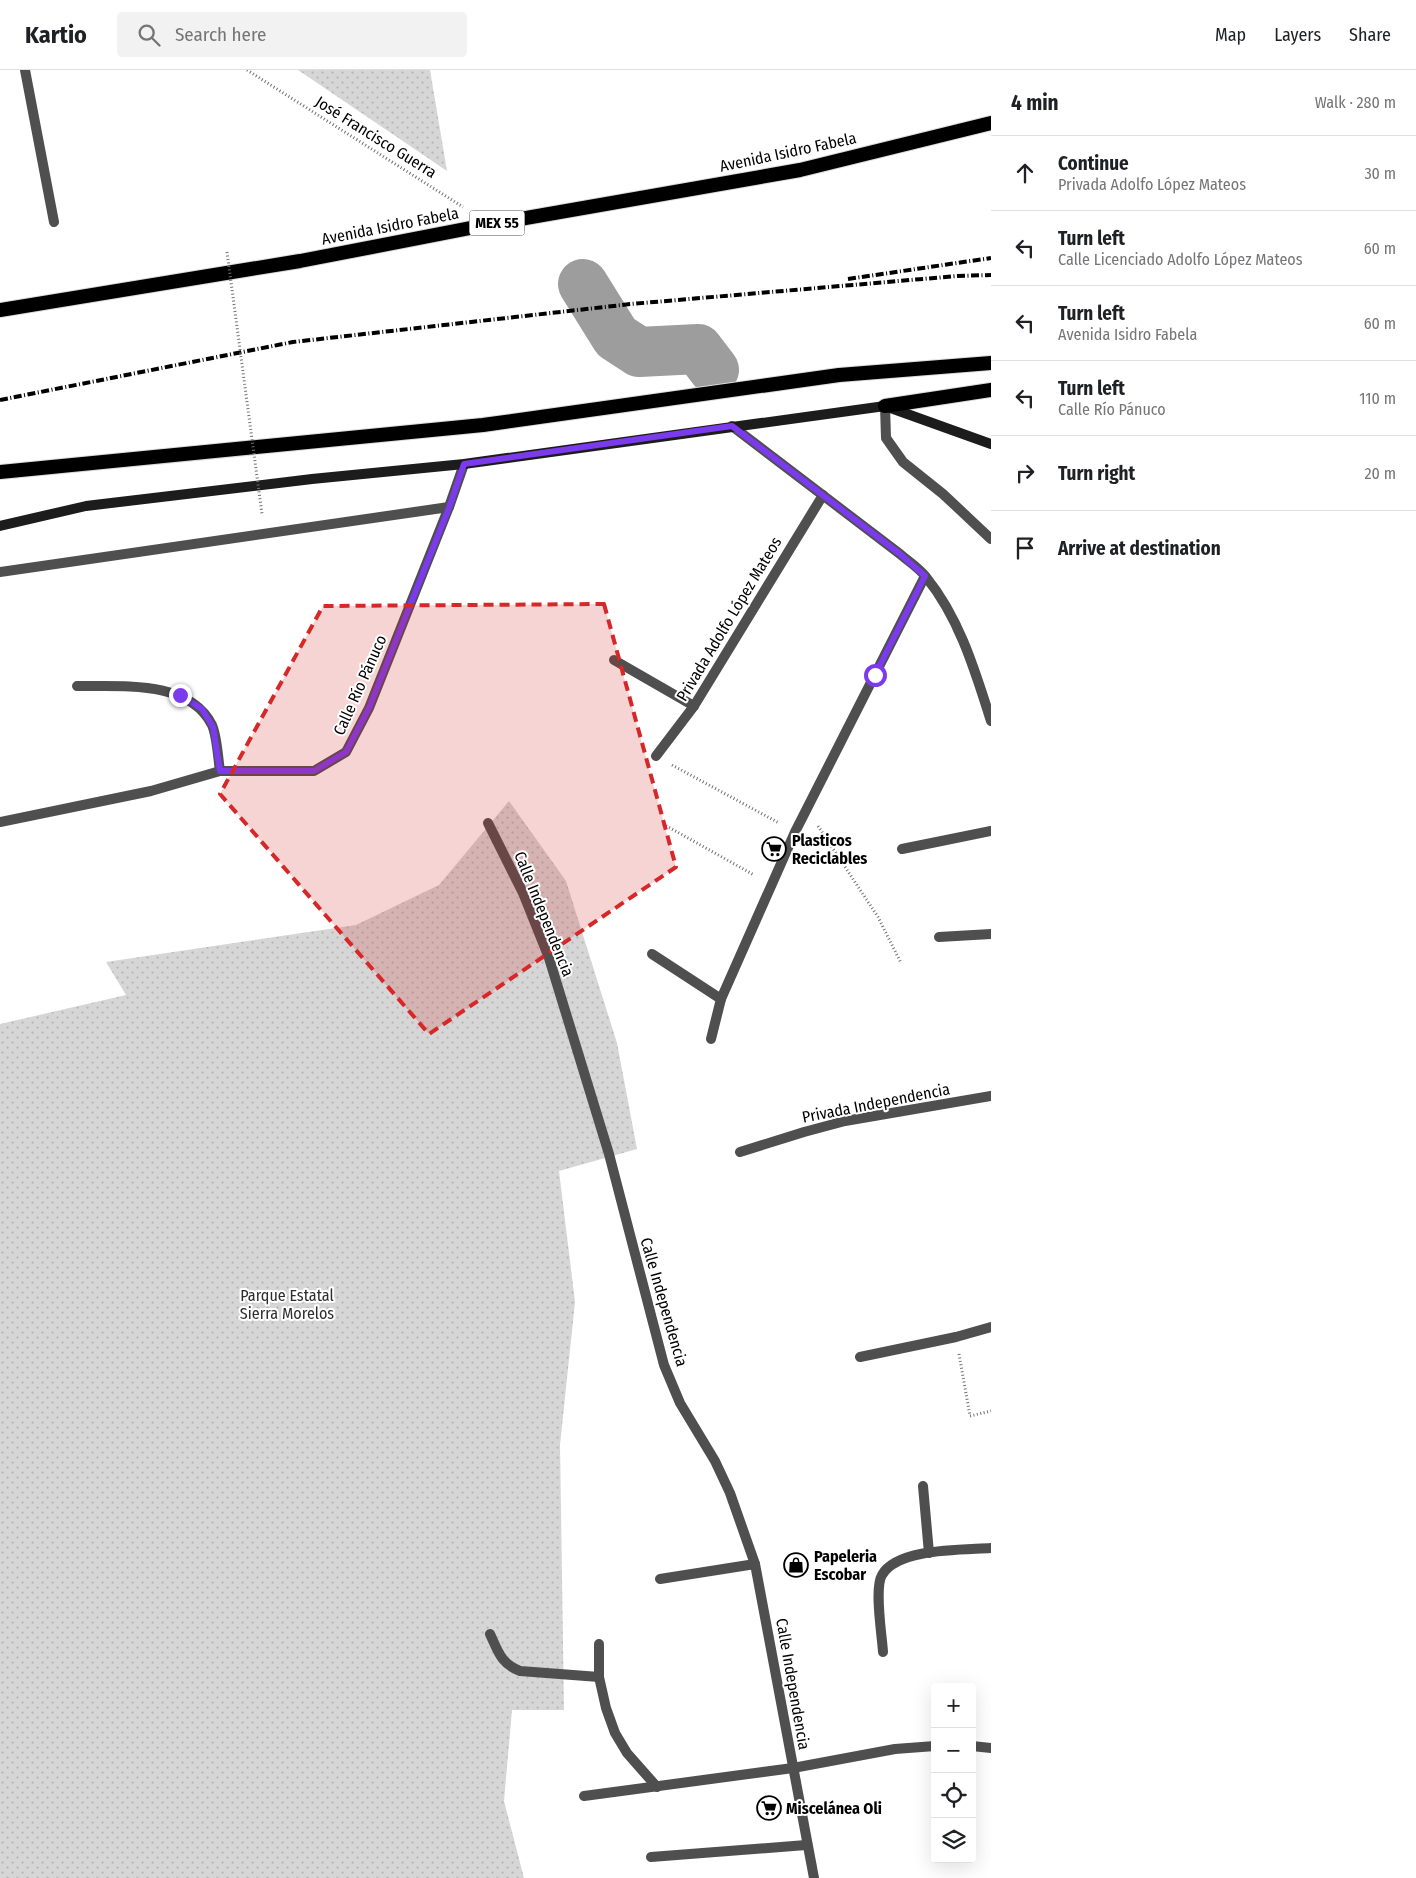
<!DOCTYPE html>
<meta charset="utf-8">
<style>
:root{--surface:#fff;--page:#f2f2f2;--text:#202124;--muted:#757577;--line:#e0e0e0}
body{margin:0;font-family:"Fira Sans Condensed",sans-serif;background:var(--page);color:var(--text)}
.controls{position:absolute;right:15px;bottom:15px;display:grid;overflow:hidden;border-radius:5px;box-shadow:0 5px 20px #0002}
.controls button{width:45px;height:45px;display:grid;place-items:center;padding:0;border:0;border-bottom:1px solid var(--line);background:var(--surface);color:var(--text);font:25px sans-serif}
.stop{position:absolute;width:15px;height:15px;margin:-11px;border:4px solid #7c3aed;border-radius:50%;background:#fff}
.stop.end{background:#7c3aed;border-color:#fff;box-shadow:0 1px 5px #0008}
.list{margin:0;padding:0;list-style:none}
h2{display:flex;justify-content:space-between;align-items:center;height:65px;margin:0;padding:0 20px;font-size:21px}
h2 small{font-size:16px;font-weight:400;color:var(--muted)}
.list li{display:grid;grid-template-columns:32px 1fr auto;gap:15px;align-items:center;box-sizing:border-box;height:75px;padding:0 20px;border-top:1px solid var(--line)}
.list b{display:block;font-size:19px;white-space:nowrap}
.list p{margin:0;font-size:16px;white-space:nowrap;color:var(--muted)}
.list em{font-size:16px;font-style:normal;color:var(--muted)}
.icon{flex:none;width:28px;height:28px;fill:none;stroke:currentColor;stroke-width:2;stroke-linecap:round;stroke-linejoin:round}
.map{position:relative;flex:none;width:991px;height:1808px;overflow:hidden}
header{display:flex;align-items:center;gap:30px;box-sizing:border-box;height:70px;padding:0 25px;background:var(--surface);border-bottom:1px solid var(--line)}
header strong{font-size:24px}
nav{display:flex;gap:28px;margin-inline-start:auto;font-size:18px}
.search{width:350px;height:45px;background:var(--page);display:flex;align-items:center;gap:12px;box-sizing:border-box;padding:0 18px;border-radius:5px;color:var(--muted);font-size:19px}
main{display:flex}
aside{flex:1;background:var(--surface)}
.map>svg:first-child{display:block}
</style>
<header>
<strong>Kartio</strong>
<div class="search"><svg class="icon" aria-label="search" viewBox="0 0 24 24"><circle cx="10" cy="10" r="6"/><path d="M15 15l6 6"/></svg>Search here</div>
<nav><a>Map</a><a>Layers</a><a>Share</a></nav>
</header>
<main>
<div class="map">
<svg width="991" height="1808" viewBox="0 0 991 1808">
<defs>
<pattern id="park-dots" width="8" height="8" patternUnits="userSpaceOnUse" patternTransform="scale(1.25)"><rect width="8" height="8" fill="#d6d6d6"/><path d="M2 2h.1M6 6h.1" fill="none" stroke="#b6b6b6" stroke-width="1.8" stroke-linecap="round"/></pattern>
</defs>
<rect width="100%" height="100%" fill="#fff"/>
<!-- park -->
<g fill="url(#park-dots)">
<path d="M 298,0 L 430,0 L 447,101 Z"/>
<path d="M 509,731 L 566,811 L 617,973 L 637,1079 L 559,1101 L 575,1232 L 560,1375 L 564,1640 L 512,1640 L 504,1731 L 524,1808 L 0,1808 L 0,954 L 126,925 L 106,892 L 356,855 L 439,815 Z"/>
</g>
<g fill="none" stroke-linecap="round" stroke-linejoin="round">
<!-- river -->
<path stroke="#9d9d9d" stroke-width="50" d="M 583,214 L 616,267 L 639,282 L 698,279 L 714,300"/>
<!-- trunk casing -->
<g stroke="#dbdbdb" stroke-width="16">
<g id="trunk">
<path d="M 0,240 L 300,191 L 491,154 L 800,100 L 991,53"/>
<path d="M 885,336 L 991,320"/>
<path d="M 0,402 L 483,355 L 839,305 L 991,293"/>
</g>
</g>
<!-- path -->
<g stroke="#717171" stroke-width="3" stroke-dasharray="1 2.5" stroke-linecap="butt">
<path d="M 247,0 L 463,137"/>
<path d="M 672,695 L 779,753"/>
<path d="M 663,754 L 754,805"/>
<path d="M 818,756 L 878,847 L 901,893"/>
<path d="M 959,1284 L 970,1346 L 991,1341"/>
</g>
<!-- service -->
<path stroke="#4f4f4f" stroke-width="10" d="M 25,0 L 54,152"/>
<!-- minor -->
<g stroke="#4f4f4f" stroke-width="10">
<path d="M 885,336 L 886,368 L 903,392 L 943,424 L 991,469"/>
<path d="M 732,356 L 900,484 C 908,491 919,498 926,507 C 960,549 975,601 991,651"/>
<path d="M 0,502 L 449,437"/>
<path d="M 614,590 L 694,636"/>
<path d="M 77,616 C 120,617 189,609 212,655 C 217,666 218,688 220,701"/>
<path d="M 656,686 L 694,636 L 823,425"/>
<path d="M 0,752 L 151,721 L 220,701 L 314,701 L 346,682 L 369,638 L 449,437 L 464,394"/>
<path d="M 488,753 L 523,823 L 549,888 L 609,1084 L 664,1295 L 680,1333 L 715,1391 L 730,1423 L 755,1494 L 814,1808"/>
<path d="M 902,779 L 991,761"/>
<path d="M 939,867 L 991,864"/>
<path d="M 652,884 L 721,929"/>
<path d="M 711,969 L 721,929 L 795,762 L 925,506"/>
<path d="M 740,1082 L 804,1062 L 845,1051 L 991,1026"/>
<path d="M 860,1287 L 956,1267 L 991,1257"/>
<path d="M 923,1416 L 929,1483"/>
<path d="M 660,1509 L 755,1494"/>
<path d="M 490,1564 C 498,1581 501,1594 520,1601 L 599,1607"/>
<path d="M 599,1574 L 599,1607 L 606,1638 L 615,1663 L 627,1683 L 657,1717"/>
<path d="M 883,1582 C 882,1565 874,1518 882,1505 C 897,1478 963,1480 991,1478"/>
<path d="M 972,1676 L 991,1678"/>
<path d="M 584,1726 L 793,1698 L 895,1679 L 935,1676"/>
<path d="M 651,1787 L 806,1775"/>
</g>
<!-- secondary -->
<path stroke="#1c1c1c" stroke-width="10" d="M 0,456 L 86,436 L 312,409 L 464,394 L 885,336 L 991,374"/>
<!-- trunk -->
<use href="#trunk" stroke="#000" stroke-width="14"/>
<!-- rail -->
<g stroke="#000" stroke-width="4" stroke-dasharray="8 2.5 1 2.5" stroke-linecap="butt">
<path d="M 848,209 L 991,188"/>
<path d="M 0,330 L 293,272 L 631,234 L 957,206 L 991,205"/>
</g>
<!-- path-bridge -->
<path stroke="#717171" stroke-width="3" stroke-dasharray="1 2.5" stroke-linecap="butt" d="M 227,182 L 262,444"/>
</g>
<g fill="none" stroke-linecap="round" stroke-linejoin="round">
<!-- route -->
<path stroke="#7c3aed" stroke-width="6" d="M 180,625 L 202,639 L 213,657 L 220,701 L 314,701 L 346,682 L 369,638 L 449,438 L 464,394 L 732,356 L 900,484 L 925,506 L 875,605"/>
</g>
<!-- marked area -->
<path fill="#d62828" fill-opacity="0.2" stroke="#d62828" stroke-width="4" stroke-dasharray="10 6" stroke-linejoin="round" d="M 604,534 L 676,797 L 429,964 L 220,724 L 323,536 Z"/>
<!-- icons -->
<defs>
<g id="supermarket-ring" transform="scale(1.25)"><circle r="9.5" fill="#fff" stroke="#000" stroke-width="1.5"/><path d="M-6-5.5h2.5l.6 2H6L4.5 2H-2.5L-4.4-4H-6ZM-1.5 3.2a1.3 1.3 0 1 0 .1 0ZM3 3.2a1.3 1.3 0 1 0 .1 0Z" fill="#000"/></g>
<g id="shop-ring" transform="scale(1.25)"><circle r="9.5" fill="#fff" stroke="#000" stroke-width="1.5"/><path d="M-5-2.5h2.3a2.7 3.5 0 0 1 5.4 0H5L5.5 6h-11ZM-1.5-2.5h3a1.5 2.3 0 0 0-3 0Z" fill="#000"/></g>
</defs>
<g fill-rule="evenodd">
<use href="#supermarket-ring" x="774" y="779"/>
<use href="#shop-ring" x="796" y="1495"/>
<use href="#supermarket-ring" x="769" y="1738"/>
</g>
<g text-anchor="middle" dominant-baseline="central" stroke-width="4" stroke-linejoin="round" paint-order="stroke">
<!-- shield labels -->
<rect fill="#fff" stroke="#4c4c4c" stroke-width="1" x="469.5" y="140.5" width="55" height="25" rx="4"/>
<g font-size="15" font-weight="bold" fill="#000">
<text x="497" y="153">MEX 55</text>
</g>
<!-- street labels -->
<g font-size="16" fill="#000" stroke="#fff">
<text transform="translate(376 67) rotate(32)">José Francisco Guerra</text>
<text transform="translate(788 82) rotate(-12)">Avenida Isidro Fabela</text>
<text transform="translate(390 156) rotate(-11)">Avenida Isidro Fabela</text>
<text transform="translate(729 549) rotate(-59)">Privada Adolfo López Mateos</text>
<text transform="translate(360 615) rotate(-66)">Calle Río Pánuco</text>
<text transform="translate(544 844) rotate(68)">Calle Independencia</text>
<text transform="translate(876 1033) rotate(-11)">Privada Independencia</text>
<text transform="translate(664 1232) rotate(74)">Calle Independencia</text>
<text transform="translate(793 1614) rotate(80)">Calle Independencia</text>
</g>
<!-- poi labels -->
<g font-size="16" font-weight="bold" fill="#000" stroke="#fff" text-anchor="start">
<text x="792" y="770">Plasticos<tspan x="792" dy="18">Reciclables</tspan></text>
<text x="814" y="1486">Papeleria<tspan x="814" dy="18">Escobar</tspan></text>
<text x="786" y="1738">Miscelánea Oli</text>
</g>
<!-- park labels -->
<g font-size="16" fill="#2d2d2d" stroke="#fff">
<text x="287" y="1225">Parque Estatal<tspan x="287" dy="18">Sierra Morelos</tspan></text>
</g>
</g>
</svg>
<div class="controls">
<button>+</button>
<button>−</button>
<button><svg class="icon" aria-label="locate" viewBox="0 0 24 24"><circle cx="12" cy="12" r="6"/><path d="M12 2v4M12 18v4M2 12h4M18 12h4"/></svg></button>
<button><svg class="icon" aria-label="layers" viewBox="0 0 24 24"><path d="M12 4l9 5-9 5-9-5zM3 14l9 5 9-5"/></svg></button>
</div>
<div class="stop" style="left:875px;top:605px"></div>
<div class="stop end" style="left:180px;top:625px"></div>
</div>
<aside>
<h2>4 min<small>Walk · 280 m</small></h2>
<ul class="list">
<li><svg class="icon" aria-label="ahead" viewBox="0 0 24 24"><path d="M12 20V5M6 11l6-6 6 6"/></svg><div><b>Continue</b><p>Privada Adolfo López Mateos</p></div><em>30 m</em></li>
<li><svg class="icon" aria-label="left" viewBox="0 0 24 24"><path d="M17 20v-9H6M10 6l-5 5 5 5"/></svg><div><b>Turn left</b><p>Calle Licenciado Adolfo López Mateos</p></div><em>60 m</em></li>
<li><svg class="icon" aria-label="left" viewBox="0 0 24 24"><path d="M17 20v-9H6M10 6l-5 5 5 5"/></svg><div><b>Turn left</b><p>Avenida Isidro Fabela</p></div><em>60 m</em></li>
<li><svg class="icon" aria-label="left" viewBox="0 0 24 24"><path d="M17 20v-9H6M10 6l-5 5 5 5"/></svg><div><b>Turn left</b><p>Calle Río Pánuco</p></div><em>110 m</em></li>
<li><svg class="icon" aria-label="right" viewBox="0 0 24 24"><path d="M7 20v-9h11M14 6l5 5-5 5"/></svg><div><b>Turn right</b></div><em>20 m</em></li>
<li><svg class="icon" aria-label="arrive" viewBox="0 0 24 24"><path d="M6 21V4h12l-3 4 3 4H6"/></svg><div><b>Arrive at destination</b></div></li>
</ul>
</aside>
</main>
